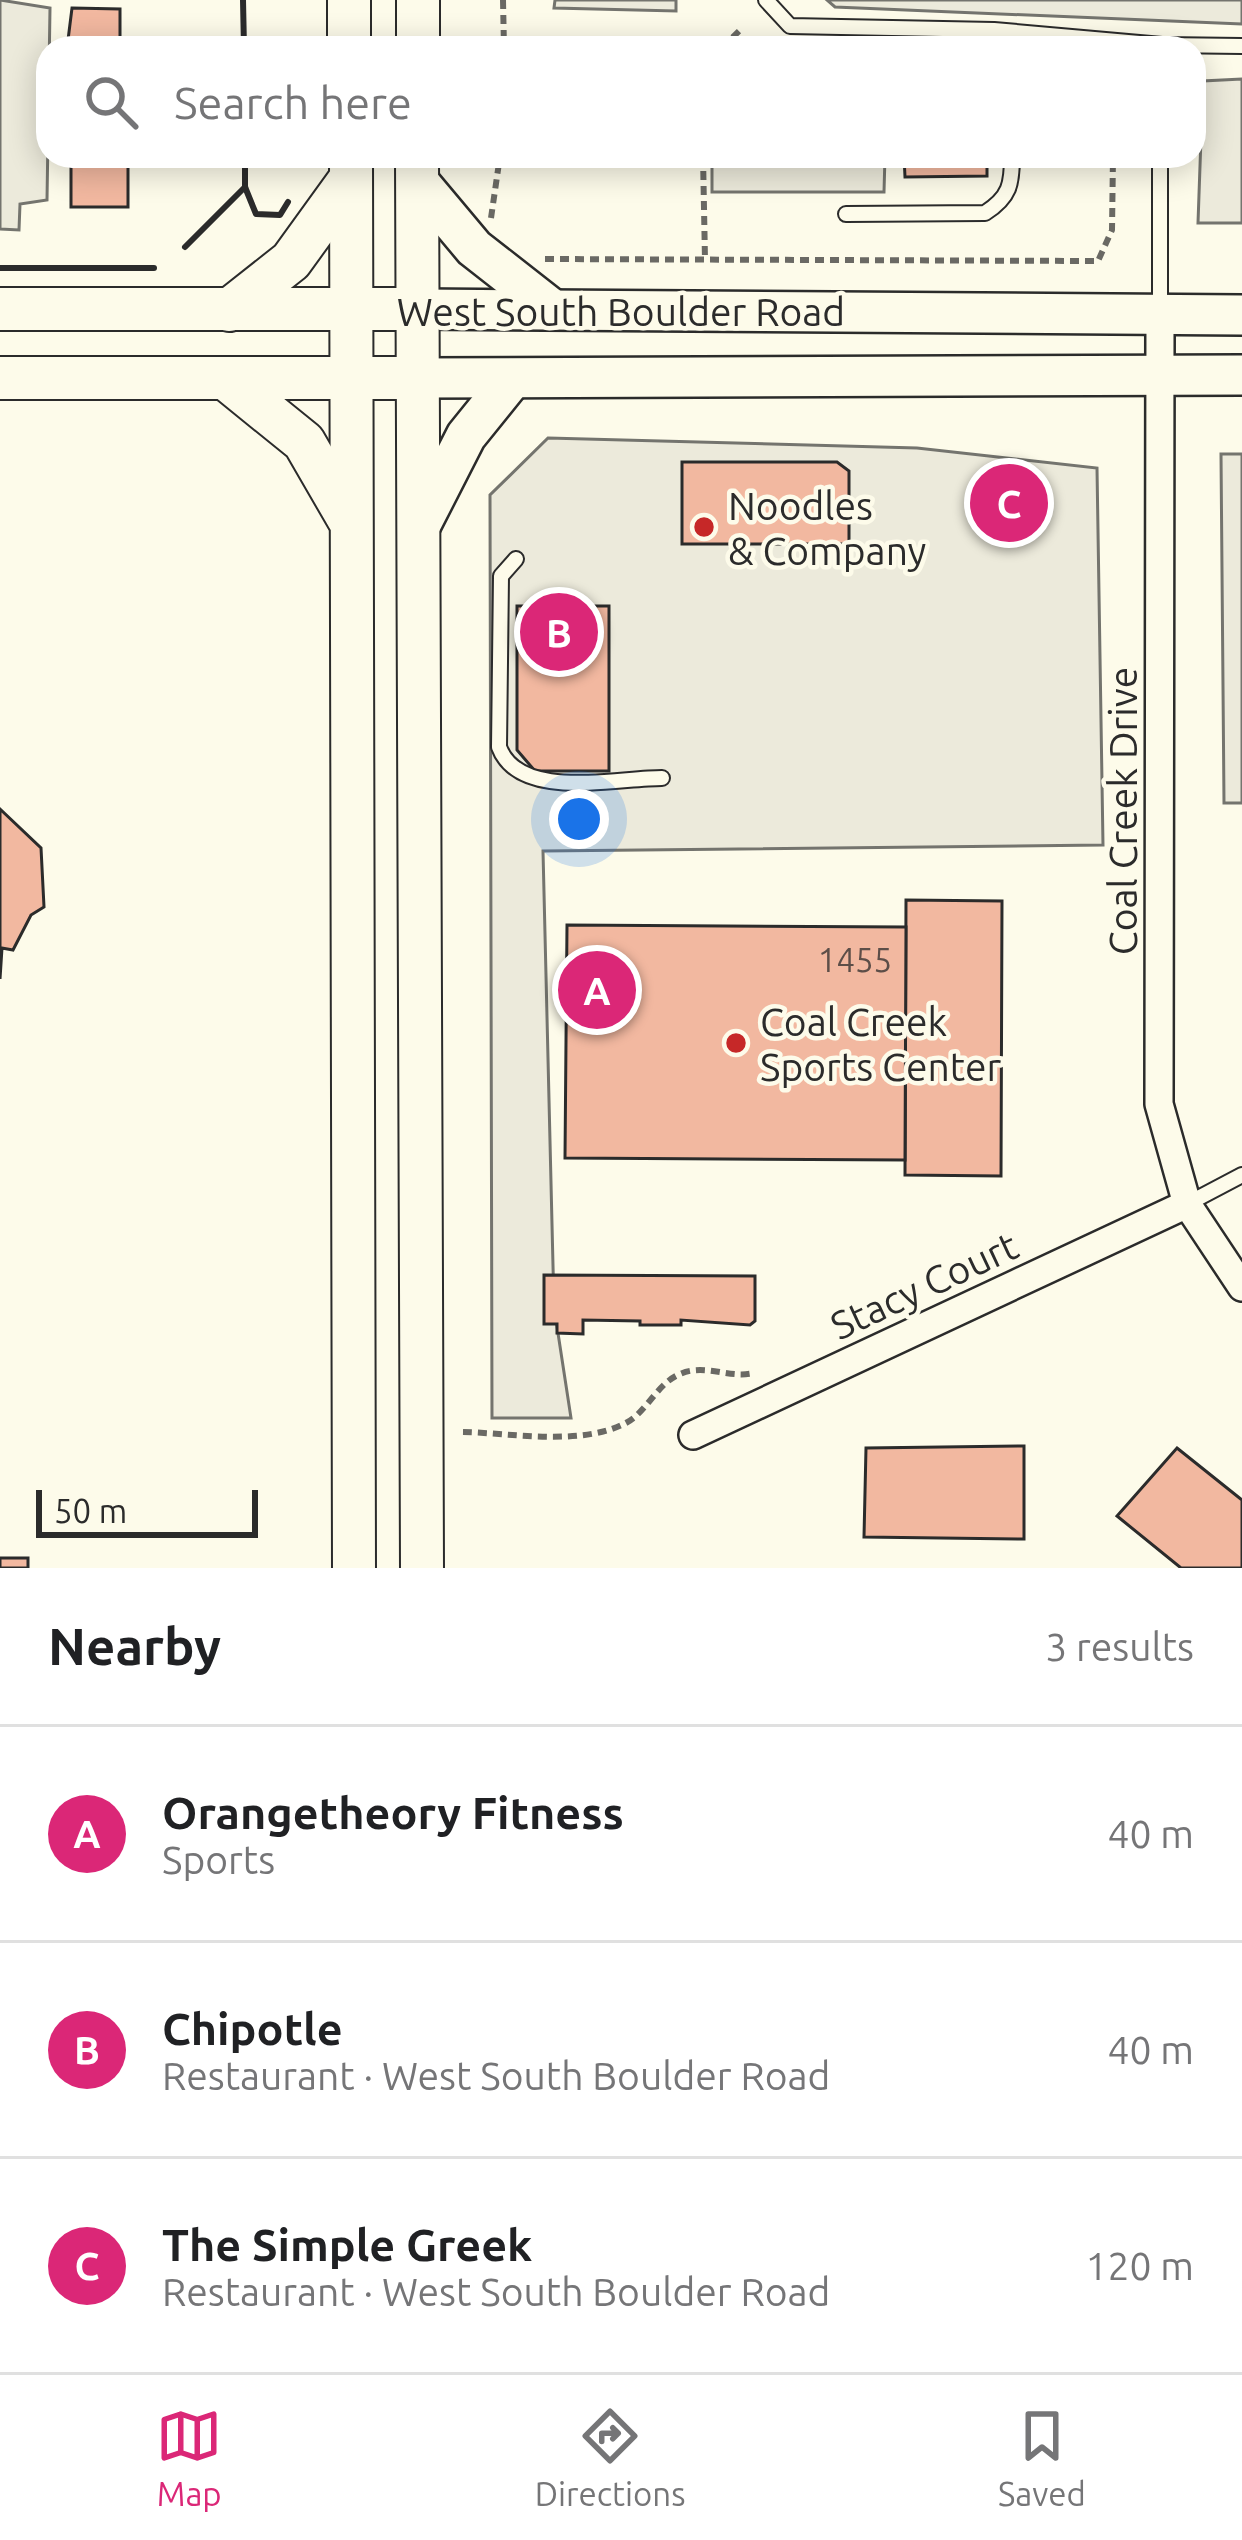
<!DOCTYPE html>
<meta charset="utf-8">
<style>
:root{--surface:#fff;--page:#f6f6f6;--text:#202124;--muted:#757577;--line:#e0e0e0;--accent:#db2777}
body{margin:0;font-family:Ubuntu,sans-serif;background:var(--page);color:var(--text)}
.scale{position:absolute;left:36px;bottom:30px;width:222px;box-sizing:border-box;padding-left:12px;border:6px solid #2b2b2b;border-top:0;font-size:33px;line-height:42px;white-space:nowrap;color:#2b2b2b;-webkit-text-stroke:9px #fdfbea;paint-order:stroke}
.you{position:absolute;left:579px;top:819px;width:42px;height:42px;margin:-30px;border:9px solid #fff;border-radius:50%;background:#1a73e8;box-shadow:0 0 0 18px #1a73e833}
.badge{display:grid;place-items:center;width:78px;height:78px;border-radius:50%;background:var(--accent);color:#fff;font-size:39px;font-weight:700}
.pin{position:absolute;translate:-50% -50%;border:6px solid #fff;box-shadow:0 3px 12px #0006}
.list{margin:0;padding:0;list-style:none}
h2{display:flex;justify-content:space-between;align-items:center;height:156px;margin:0;padding:0 48px;font-size:51px}
h2 small{font-size:39px;font-weight:400;color:var(--muted)}
.list li{display:grid;grid-template-columns:78px 1fr auto;gap:36px;align-items:center;box-sizing:border-box;height:216px;padding:0 48px;border-top:3px solid var(--line)}
.list b{display:block;font-size:45px;white-space:nowrap}
.list p{margin:0;font-size:39px;white-space:nowrap;color:var(--muted)}
.list em{font-size:39px;font-style:normal;color:var(--muted)}
.icon{flex:none;width:66px;height:66px;fill:none;stroke:currentColor;stroke-width:2;stroke-linecap:round;stroke-linejoin:round}
.map{position:relative;flex:none;width:1242px;height:1568px;overflow:hidden}
.search{position:absolute;background:var(--surface);box-shadow:0 6px 30px #0003;left:36px;right:36px;top:36px;height:132px;display:flex;align-items:center;gap:30px;box-sizing:border-box;padding:0 42px;border-radius:36px;color:var(--muted);font-size:45px}
.sheet{height:804px;background:var(--surface)}
nav{display:flex;justify-content:space-around;align-items:center;box-sizing:border-box;height:168px;border-top:3px solid var(--line);background:var(--surface);font-size:33px;color:var(--muted)}
nav a{display:grid;justify-items:center;gap:6px}
nav .on{color:var(--accent)}
.map>svg:first-child{display:block}
</style>
<div class="map">
<svg width="1242" height="1568" viewBox="0 0 1242 1568">
<rect width="100%" height="100%" fill="#fdfbea"/>
<!-- parking -->
<g fill="#eceadb" stroke="#74746e" stroke-width="3">
<path d="M 0,0 L 50,8 L 47,200 L 20,204 L 19,230 L 0,229 Z"/>
<path d="M 555,0 L 676,0 L 676,11 L 554,8 Z"/>
<path d="M 827,0 L 1242,0 L 1242,24 L 835,7 Z"/>
<path d="M 1242,79 L 1242,223 L 1198,223 L 1203,81 Z"/>
<path d="M 712,156 L 885,156 L 884,192 L 712,192 Z"/>
<path d="M 548,438 L 917,448 L 1097,468 L 1103,845 L 543,851 L 554,1307 L 571,1418 L 492,1418 L 490,495 Z"/>
<path d="M 1221,454 L 1242,454 L 1242,803 L 1224,803 Z"/>
</g>
<!-- building -->
<g fill="#f2b8a0" stroke="#2b2b2b" stroke-width="3">
<path d="M 72,8 L 120,9 L 120,48 L 67,48 Z"/>
<path d="M 71,156 L 122,156 L 122,166 L 128,166 L 128,207 L 71,207 Z"/>
<path d="M 904,156 L 987,156 L 987,176 L 905,177 Z"/>
<path d="M 682,462 L 837,462 L 849,471 L 849,544 L 682,544 Z"/>
<path d="M 517,606 L 609,606 L 609,771 L 535,771 L 517,750 Z"/>
<path d="M 0,809 L 41,848 L 44,907 L 31,915 L 13,950 L 2,948 L 0,979 Z"/>
<path d="M 906,900 L 1002,901 L 1001,1176 L 905,1175 Z"/>
<path d="M 567,925 L 906,927 L 905,1160 L 565,1158 Z"/>
<path d="M 544,1275 L 755,1276 L 755,1321 L 750,1325 L 681,1320 L 681,1325 L 640,1325 L 640,1321 L 583,1320 L 583,1334 L 557,1333 L 557,1324 L 544,1324 Z"/>
<path d="M 1024,1446 L 1024,1539 L 864,1537 L 866,1448 Z"/>
<path d="M 1177,1448 L 1242,1500 L 1242,1568 L 1181,1568 L 1117,1516 Z"/>
<rect x="0" y="1558" width="28" height="10"/>
</g>
<g fill="none" stroke-linecap="round" stroke-linejoin="round">
<!-- service casing -->
<g stroke="#2b2b2b" stroke-width="18">
<g id="service">
<path d="M 766,0 L 790,26 L 994,30 L 1162,45 L 1242,46"/>
<path d="M 846,214 L 985,213 C 1010,197 1012,184 1012,156"/>
<path d="M 1160,310 L 1160,156"/>
<path d="M 516,559 L 501,576 L 499,747 C 519,801 615,778 662,778"/>
<path d="M 1187,1204 L 1242,1175"/>
</g>
</g>
<!-- minor casing -->
<g stroke="#2b2b2b" stroke-width="32">
<g id="minor">
<path d="M 1160,315 L 1159,1104 L 1187,1204 L 1242,1287"/>
<path d="M 693,1435 L 1187,1204"/>
</g>
</g>
<!-- secondary casing -->
<g stroke="#2b2b2b" stroke-width="44">
<g id="secondary">
<path d="M 417,180 L 474,248 L 552,309"/>
<path d="M 418,309 L 1242,315"/>
<path d="M 419,378 L 1242,375"/>
<path d="M 419,528 L 466,436 L 512,379"/>
</g>
</g>
<!-- primary casing -->
<g stroke="#2b2b2b" stroke-width="46">
<g id="primary">
<path d="M 349,0 L 349,48"/>
<path d="M 418,0 L 418,48"/>
<path d="M 351,156 L 354,1568"/>
<path d="M 417,156 L 422,1568"/>
<path d="M 0,309 L 418,309"/>
<path d="M 229,310 L 291,261 L 351,178"/>
<path d="M 0,378 L 419,378"/>
<path d="M 225,378 L 304,442 L 348,518"/>
</g>
</g>
<!-- path -->
<g stroke="#6a6964" stroke-width="6" stroke-dasharray="9 6" stroke-linecap="butt">
<path d="M 503,0 L 504,48"/>
<path d="M 722,48 L 739,31"/>
<path d="M 703,156 L 705,260"/>
<path d="M 491,218 L 500,156"/>
<path d="M 545,259 L 1098,261 L 1112,230 L 1113,156"/>
<path d="M 463,1432 C 512,1433 579,1446 624,1424 C 647,1413 656,1384 680,1374 C 705,1363 729,1379 754,1373"/>
</g>
<!-- service -->
<use href="#service" stroke="#fdfbea" stroke-width="14"/>
<!-- minor -->
<use href="#minor" stroke="#fdfbea" stroke-width="27"/>
<!-- secondary -->
<use href="#secondary" stroke="#fdfbea" stroke-width="39"/>
<!-- primary -->
<use href="#primary" stroke="#fdfbea" stroke-width="42"/>
<!-- wall -->
<g stroke="#2b2b2b" stroke-width="6">
<path d="M 243,0 L 244,48"/>
<path d="M 245,156 L 245,187 L 256,214 L 280,215 L 288,202"/>
<path d="M 185,247 L 245,187"/>
<path d="M 0,268 L 154,268"/>
</g>
</g>
<!-- markers -->
<g fill="#c62828" stroke="#fdfbea" stroke-width="4.5">
<circle cx="704" cy="527" r="12"/>
<circle cx="736" cy="1043" r="12"/>
</g>
<g text-anchor="middle" dominant-baseline="central" stroke-width="9" stroke-linejoin="round" paint-order="stroke">
<!-- number labels -->
<g font-size="33" fill="#5d4e48">
<text x="855" y="959">1455</text>
</g>
<!-- street labels -->
<g font-size="39" fill="#2b2b2b" stroke="#fdfbea">
<text x="621" y="311">West South Boulder Road</text>
<text transform="translate(1122 811) rotate(-90)">Coal Creek Drive</text>
<text transform="translate(924 1285) rotate(-25)">Stacy Court</text>
</g>
<!-- poi labels -->
<g font-size="39" fill="#2b2b2b" stroke="#fdfbea" text-anchor="start">
<text x="728" y="505">Noodles<tspan x="728" dy="45">&amp; Company</tspan></text>
<text x="760" y="1021">Coal Creek<tspan x="760" dy="45">Sports Center</tspan></text>
</g>
</g>
</svg>
<div class="scale">50 m</div>
<div class="you"></div>
<div class="pin badge" style="left:597px;top:990px">A</div>
<div class="pin badge" style="left:559px;top:632px">B</div>
<div class="pin badge" style="left:1009px;top:503px">C</div>
<div class="search"><svg class="icon" aria-label="search" viewBox="0 0 24 24"><circle cx="10" cy="10" r="6"/><path d="M15 15l6 6"/></svg>Search here</div>
</div>
<section class="sheet">
<h2>Nearby<small>3 results</small></h2>
<ul class="list">
<li><span class="badge">A</span><div><b>Orangetheory Fitness</b><p>Sports</p></div><em>40 m</em></li>
<li><span class="badge">B</span><div><b>Chipotle</b><p>Restaurant · West South Boulder Road</p></div><em>40 m</em></li>
<li><span class="badge">C</span><div><b>The Simple Greek</b><p>Restaurant · West South Boulder Road</p></div><em>120 m</em></li>
</ul>
</section>
<nav>
<a class="on"><svg class="icon" aria-label="map" viewBox="0 0 24 24"><path d="M3 6l6-2 6 2 6-2v14l-6 2-6-2-6 2zM9 4v14M15 6v14"/></svg>Map</a>
<a><svg class="icon" aria-label="directions" viewBox="0 0 24 24"><path d="M12 3l9 9-9 9-9-9zM9 14v-3h6M13 9l2 2-2 2"/></svg>Directions</a>
<a><svg class="icon" aria-label="saved" viewBox="0 0 24 24"><path d="M7 4h10v16l-5-4-5 4z"/></svg>Saved</a>
</nav>
